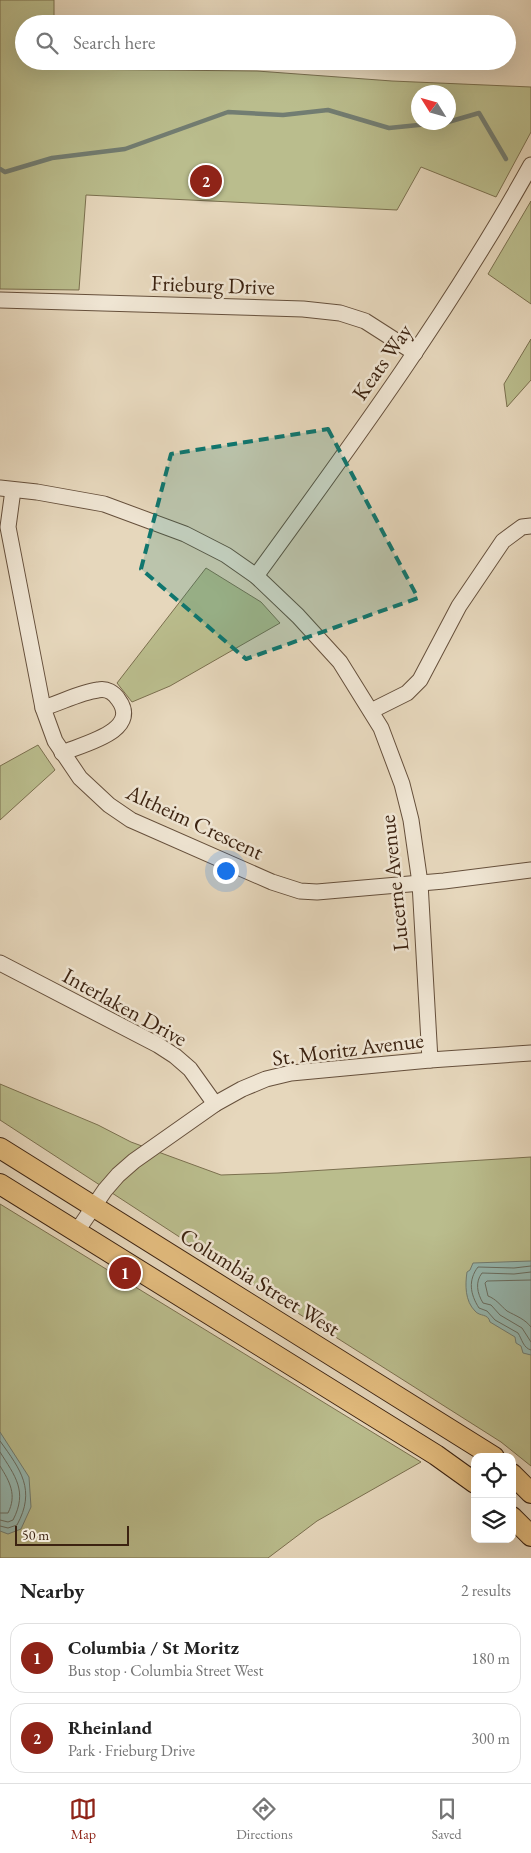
<!DOCTYPE html>
<meta charset="utf-8">
<style>
:root{--surface:#fff;--page:#f6f6f6;--text:#222;--muted:#767676;--line:#e0e0e0;--accent:#8f2418}
body{margin:0;font-family:"EB Garamond",serif;background:var(--page);color:var(--text)}
.controls{position:absolute;right:15px;bottom:15px;display:grid;overflow:hidden;border-radius:10px;box-shadow:0 5px 20px #0002}
.controls button{width:45px;height:45px;display:grid;place-items:center;padding:0;border:0;border-bottom:1px solid var(--line);background:var(--surface);color:var(--text);font:25px sans-serif}
.compass{position:absolute;left:411px;top:85px;width:45px;height:45px;border-radius:50%;background:var(--surface);box-shadow:0 5px 20px #0002;rotate:307deg}
.scale{position:absolute;left:15px;bottom:12px;width:114px;box-sizing:border-box;padding-left:5px;border:2px solid #3c2311;border-top:0;font-size:14px;line-height:18px;white-space:nowrap;color:#3c2311;-webkit-text-stroke:4px #efe5d3;paint-order:stroke}
.you{position:absolute;left:225px;top:870px;width:18px;height:18px;margin:-12px;border:4px solid #fff;border-radius:50%;background:#1a73e8;box-shadow:0 0 0 8px #1a73e833}
.badge{display:grid;place-items:center;width:32px;height:32px;border-radius:50%;background:var(--accent);color:#fff;font-size:16px;font-weight:700}
.pin{position:absolute;translate:-50% -50%;border:2px solid #fff;box-shadow:0 1px 5px #0006}
.list{margin:0;padding:0;list-style:none}
h2{display:flex;justify-content:space-between;align-items:center;height:65px;margin:0;padding:0 20px;font-size:21px}
h2 small{font-size:16px;font-weight:400;color:var(--muted)}
.list li{display:grid;grid-template-columns:32px 1fr auto;gap:15px;align-items:center;box-sizing:border-box;height:70px;margin:0 10px 10px;padding:0 10px;border:1px solid var(--line);border-radius:15px}
.list b{display:block;font-size:19px;white-space:nowrap}
.list p{margin:0;font-size:16px;white-space:nowrap;color:var(--muted)}
.list em{font-size:16px;font-style:normal;color:var(--muted)}
.icon{flex:none;width:28px;height:28px;fill:none;stroke:currentColor;stroke-width:2;stroke-linecap:round;stroke-linejoin:round}
.map{position:relative;flex:none;width:531px;height:1558px;overflow:hidden}
.search{position:absolute;background:var(--surface);box-shadow:0 5px 20px #0002;left:15px;right:15px;top:15px;height:55px;display:flex;align-items:center;gap:12px;box-sizing:border-box;padding:0 18px;border-radius:28px;color:var(--muted);font-size:19px}
.sheet{height:225px;background:var(--surface)}
nav{display:flex;justify-content:space-around;align-items:center;box-sizing:border-box;height:70px;border-top:1px solid var(--line);background:var(--surface);font-size:14px;color:var(--muted)}
nav a{display:grid;justify-items:center;gap:2px}
nav .on{color:var(--accent)}
.map>svg:first-child{display:block}
</style>
<div class="map">
<svg width="531" height="1558" viewBox="0 0 531 1558">
<rect width="100%" height="100%" fill="#e6d7bc"/>
<filter id="stains"><feTurbulence type="fractalNoise" baseFrequency=".004" numOctaves="4"/><feColorMatrix values="0 0 0 0 .2 0 0 0 0 .09 0 0 0 0 .02 0 0 0 .5 -.17"/></filter>
<radialGradient id="worn" r=".72"><stop offset=".6" stop-color="#630" stop-opacity="0"/><stop offset="1" stop-color="#630" stop-opacity=".3"/></radialGradient>
<!-- green -->
<g fill="#babd8d" stroke="#7b704f" fill-rule="evenodd">
<path d="M 0,0 L 54,0 L 54,24 L 24,24 L 24,61 L 55,61 L 56,69 L 257,71 L 392,81 L 531,87 L 531,132 L 496,197 L 421,167 L 397,210 L 86,195 L 79,290 L 0,289 ZM 418,92 L 448,92 L 448,122 L 418,122 Z"/>
<path d="M 531,201 L 531,304 L 488,274 Z"/>
<path d="M 531,339 L 531,380 L 507,407 L 504,384 Z"/>
<path d="M 206,568 L 261,602 L 280,623 L 170,686 L 132,702 L 117,683 Z"/>
<path d="M 38,745 L 55,770 L 0,820 L 0,766 Z"/>
<path d="M 0,1084 L 98,1125 L 131,1142 L 221,1175 L 278,1173 L 531,1157 L 531,1466 L 501,1442 L 244,1279 L 0,1120 Z"/>
<path d="M 0,1204 L 421,1462 L 317,1521 L 268,1558 L 0,1558 Z"/>
</g>
<!-- water -->
<g fill="#96b9b2" stroke="#727d72">
<path d="M 531,1261 L 531,1355 L 523,1353 L 521,1346 L 516,1343 L 515,1337 L 490,1322 C 488,1313 480,1317 475,1311 C 465,1301 465,1285 467,1272 L 470,1270 L 473,1263 Z"/>
<path d="M 0,1432 L 29,1477 L 31,1507 L 21,1529 L 8,1534 L 0,1531 Z"/>
</g>
<g fill="none" stroke-linecap="round" stroke-linejoin="round">
<!-- shore -->
<g stroke="#696e62" stroke-width="1">
<path d="M 531,1266 L 514,1268 L 478,1267 C 468,1280 470,1294 479,1308 L 487,1311 L 495,1320 L 518,1333 C 522,1339 523,1348 531,1350"/>
<path d="M 531,1272 L 514,1274 L 482,1273 C 475,1282 477,1293 483,1303 L 491,1305 L 500,1315 L 522,1328 L 531,1342"/>
<path d="M 531,1280 L 487,1281 L 485,1283 L 488,1296 C 496,1299 500,1305 507,1311 C 516,1316 525,1319 531,1327"/>
<path d="M 0,1441 C 21,1470 36,1490 17,1525 L 8,1528 L 0,1526"/>
<path d="M 0,1452 C 15,1476 28,1491 13,1520 L 8,1522 L 0,1520"/>
<path d="M 0,1466 C 10,1482 17,1495 8,1513 L 0,1513"/>
</g>
<!-- stream -->
<g stroke="#727d72" stroke-width="4.5">
<path d="M 448,122 L 479,113 L 506,159"/>
<path d="M 0,169 L 5,172 L 52,158 L 125,149 L 228,112 L 283,115 L 328,110 L 389,128 L 448,122"/>
</g>
<!-- minor casing -->
<g stroke="#66503c" stroke-width="17">
<g id="minor">
<path d="M 0,300 L 303,309 L 340,313 L 365,321 L 415,353"/>
<path d="M 0,488 L 37,492 L 104,504 L 185,534 L 226,555 L 256,576 L 298,616 L 340,662 L 381,728 L 402,784 L 411,820 L 420,883 L 430,1060"/>
<path d="M 13,490 L 8,527 L 43,708 L 55,741 L 80,778 L 109,805 L 131,820 L 272,882 L 300,891 L 317,892 L 444,881 L 531,870"/>
<path d="M 256,576 C 353,443 451,309 531,165"/>
<path d="M 43,708 C 60,703 81,692 98,690 C 107,688 114,693 118,699 C 142,731 83,744 62,753"/>
<path d="M 371,711 L 407,693 L 420,680 L 459,606 L 503,541 L 522,527 L 531,526"/>
<path d="M 0,963 L 158,1045 L 175,1056 L 190,1069 L 215,1104"/>
<path d="M 77,1231 L 105,1190 L 118,1175 L 134,1161 L 215,1104 L 242,1089 L 266,1079 L 291,1073 L 430,1060 L 531,1053"/>
</g>
</g>
<!-- major casing -->
<g stroke="#3c2311" stroke-width="22">
<g id="major">
<path d="M 0,1148 L 494,1457"/>
<path d="M 0,1184 L 436,1455 L 475,1483"/>
<path d="M 512,1474 L 531,1493"/>
<path d="M 512,1517 L 531,1536"/>
</g>
</g>
<!-- minor -->
<use href="#minor" stroke="#efe5d3" stroke-width="15"/>
<!-- major -->
<use href="#major" stroke="#e3bc7e" stroke-width="20"/>
</g>
<!-- marked area -->
<path fill="#0f766e" fill-opacity="0.2" stroke="#0f766e" stroke-width="4" stroke-dasharray="10 6" stroke-linejoin="round" d="M 328,429 L 418,598 L 246,659 L 141,569 L 171,454 Z"/>
<g text-anchor="middle" dominant-baseline="central" stroke-width="5" stroke-linejoin="round" paint-order="stroke">
<!-- street labels -->
<g font-size="22" fill="#3c2311" stroke="#efe5d3">
<text transform="translate(213 285) rotate(2)">Frieburg Drive</text>
<text transform="translate(382 362) rotate(-55)">Keats Way</text>
<text transform="translate(195 822) rotate(25)">Altheim Crescent</text>
<text transform="translate(394 883) rotate(-96)">Lucerne Avenue</text>
<text transform="translate(125 1007) rotate(29)">Interlaken Drive</text>
<text transform="translate(348 1049) rotate(-7)">St. Moritz Avenue</text>
<text transform="translate(260 1282) rotate(32)">Columbia Street West</text>
</g>
</g>
<rect width="100%" height="100%" filter="url(#stains)"/>
<rect width="100%" height="100%" fill="url(#worn)"/>
</svg>
<div class="controls">
<button><svg class="icon" aria-label="locate" viewBox="0 0 24 24"><circle cx="12" cy="12" r="6"/><path d="M12 2v4M12 18v4M2 12h4M18 12h4"/></svg></button>
<button><svg class="icon" aria-label="layers" viewBox="0 0 24 24"><path d="M12 4l9 5-9 5-9-5zM3 14l9 5 9-5"/></svg></button>
</div>
<svg class="compass" viewBox="-18 -18 36 36"><path d="M0-13l5 13h-10z" fill="#e53935"/><path d="M0 13l5-13h-10z" fill="#767676"/></svg>
<div class="scale">50 m</div>
<div class="you"></div>
<div class="pin badge" style="left:125px;top:1273px">1</div>
<div class="pin badge" style="left:206px;top:181px">2</div>
<div class="search"><svg class="icon" aria-label="search" viewBox="0 0 24 24"><circle cx="10" cy="10" r="6"/><path d="M15 15l6 6"/></svg>Search here</div>
</div>
<section class="sheet">
<h2>Nearby<small>2 results</small></h2>
<ul class="list">
<li><span class="badge">1</span><div><b>Columbia / St Moritz</b><p>Bus stop · Columbia Street West</p></div><em>180 m</em></li>
<li><span class="badge">2</span><div><b>Rheinland</b><p>Park · Frieburg Drive</p></div><em>300 m</em></li>
</ul>
</section>
<nav>
<a class="on"><svg class="icon" aria-label="map" viewBox="0 0 24 24"><path d="M3 6l6-2 6 2 6-2v14l-6 2-6-2-6 2zM9 4v14M15 6v14"/></svg>Map</a>
<a><svg class="icon" aria-label="directions" viewBox="0 0 24 24"><path d="M12 3l9 9-9 9-9-9zM9 14v-3h6M13 9l2 2-2 2"/></svg>Directions</a>
<a><svg class="icon" aria-label="saved" viewBox="0 0 24 24"><path d="M7 4h10v16l-5-4-5 4z"/></svg>Saved</a>
</nav>
